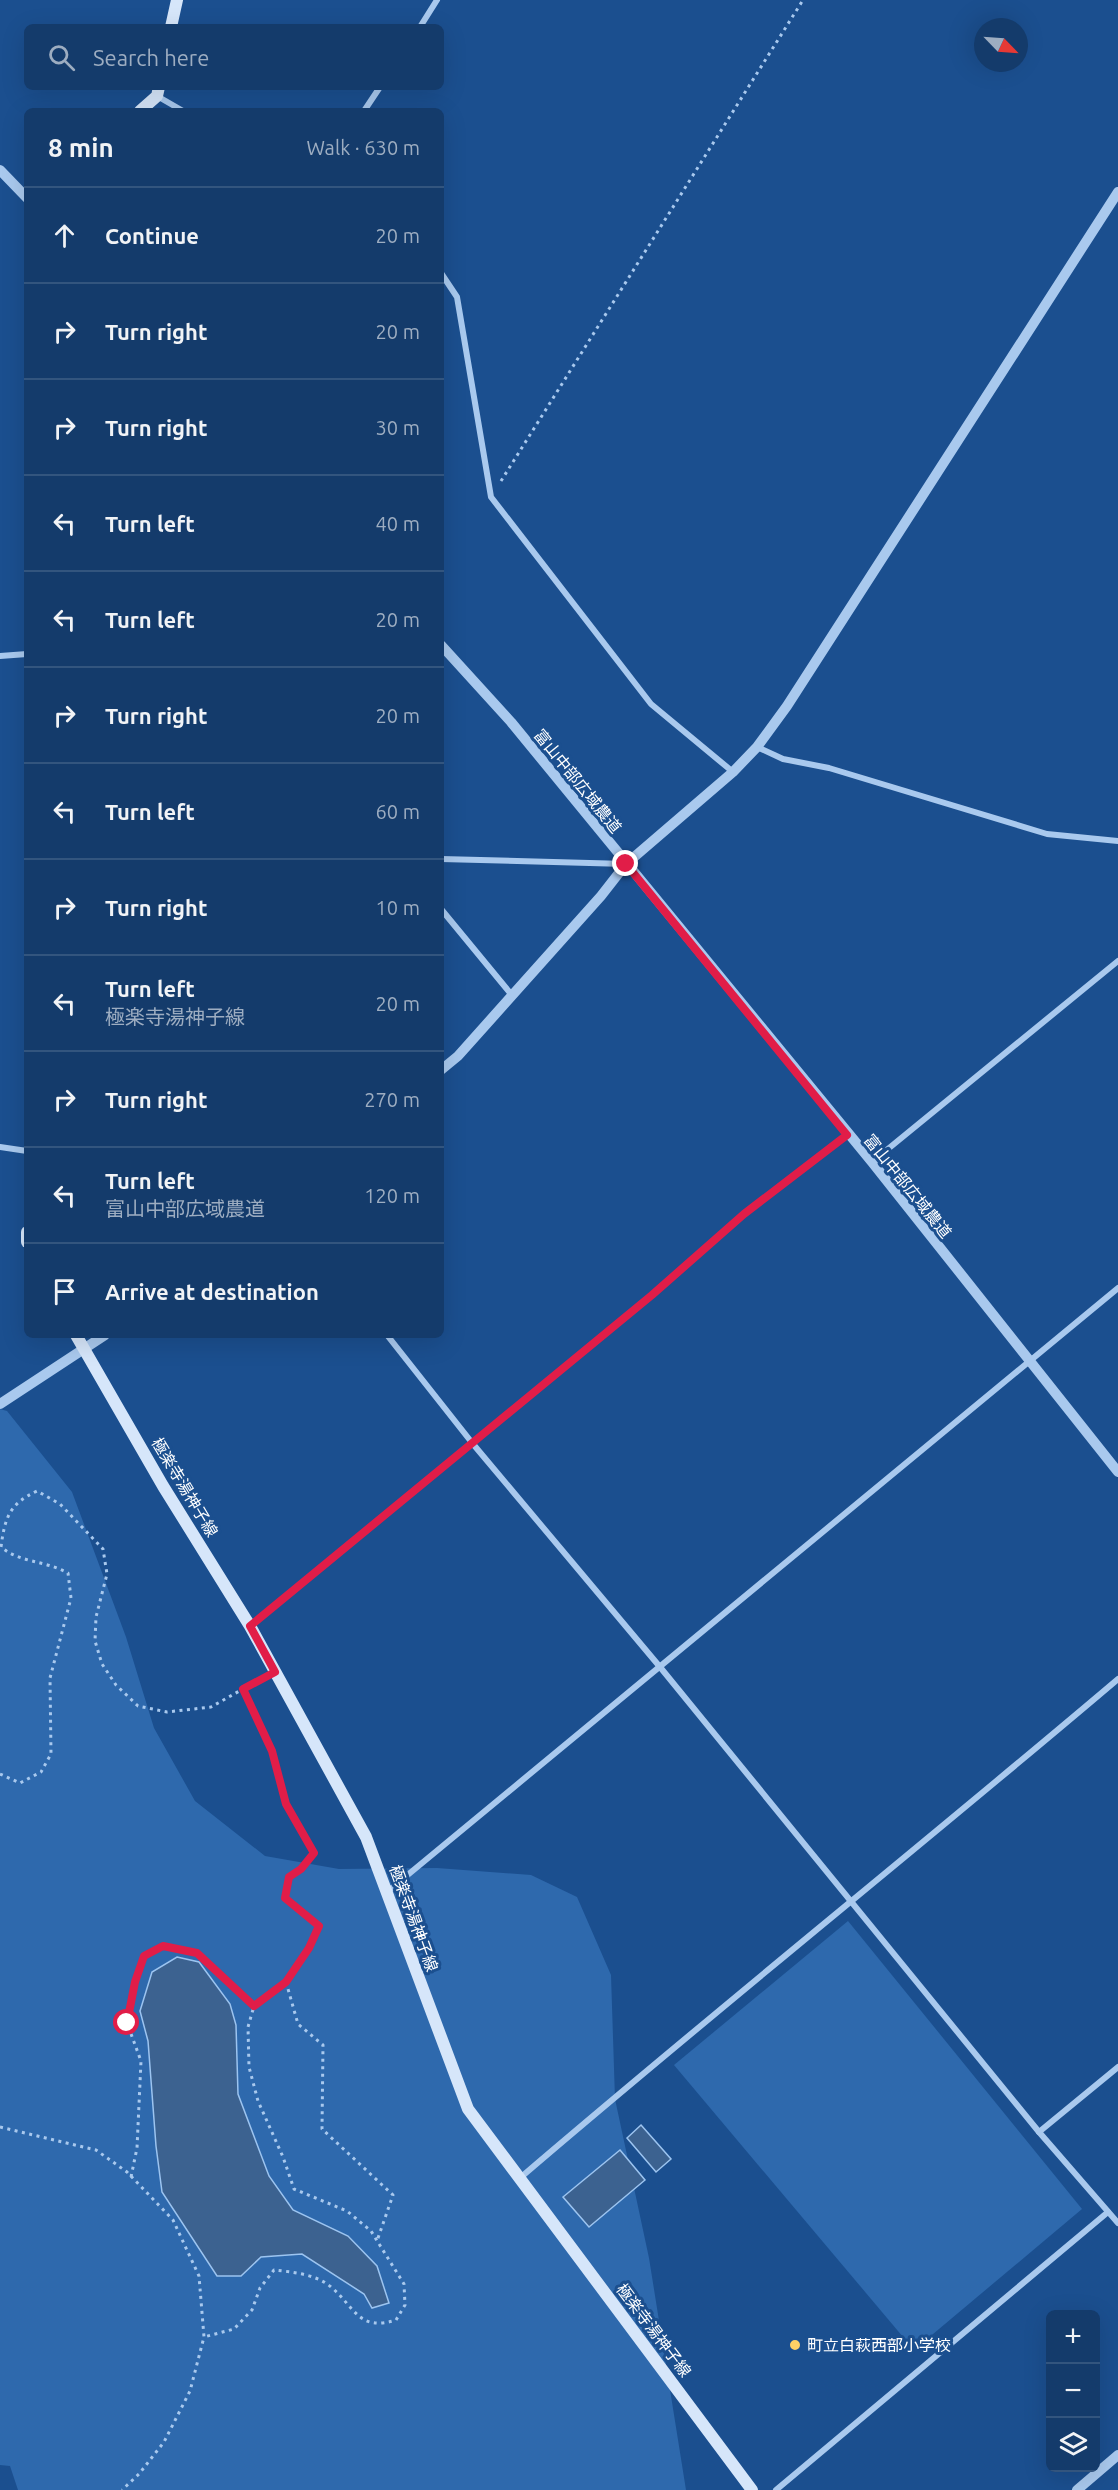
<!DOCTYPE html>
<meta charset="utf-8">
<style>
:root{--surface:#143b6b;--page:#214673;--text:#f1f3f6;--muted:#9dadc1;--line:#33557e}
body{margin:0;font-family:Ubuntu,"Noto Sans JP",sans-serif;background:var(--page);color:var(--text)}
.controls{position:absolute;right:18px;bottom:18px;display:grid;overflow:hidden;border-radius:9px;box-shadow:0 6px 24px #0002}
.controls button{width:54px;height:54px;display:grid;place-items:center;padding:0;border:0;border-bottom:2px solid var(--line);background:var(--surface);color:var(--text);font:30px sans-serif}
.compass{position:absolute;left:974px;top:18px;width:54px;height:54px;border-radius:50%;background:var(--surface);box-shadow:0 6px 24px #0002;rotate:115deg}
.stop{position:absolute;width:18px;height:18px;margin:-14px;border:4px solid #e11d48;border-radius:50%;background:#fff}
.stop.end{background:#e11d48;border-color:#fff;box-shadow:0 2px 6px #0008}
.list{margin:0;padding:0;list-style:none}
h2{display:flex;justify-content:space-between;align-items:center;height:78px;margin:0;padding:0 24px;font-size:26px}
h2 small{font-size:20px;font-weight:400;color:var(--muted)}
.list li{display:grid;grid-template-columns:39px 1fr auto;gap:18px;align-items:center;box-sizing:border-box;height:96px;padding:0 24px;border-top:2px solid var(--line)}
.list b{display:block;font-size:22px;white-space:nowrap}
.list p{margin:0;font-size:20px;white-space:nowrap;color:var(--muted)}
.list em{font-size:20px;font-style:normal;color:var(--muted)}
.icon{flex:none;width:33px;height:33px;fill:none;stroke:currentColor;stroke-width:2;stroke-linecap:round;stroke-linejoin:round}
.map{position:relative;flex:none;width:1118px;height:2490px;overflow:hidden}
.search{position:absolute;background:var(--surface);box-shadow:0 6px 24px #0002;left:24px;top:24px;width:420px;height:66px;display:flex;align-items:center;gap:15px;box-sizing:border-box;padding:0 21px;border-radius:9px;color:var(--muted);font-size:22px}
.panel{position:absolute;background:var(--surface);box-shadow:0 6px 24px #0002;left:24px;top:108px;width:420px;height:1230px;border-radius:9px}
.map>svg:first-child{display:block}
</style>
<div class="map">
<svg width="1118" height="2490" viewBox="0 0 1118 2490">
<rect width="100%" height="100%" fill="#1b4f8f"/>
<!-- green -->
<g fill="#2e69ad">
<path d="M 0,1409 L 7,1411 L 72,1492 L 126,1637 L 154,1728 L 195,1801 L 265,1856 L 339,1869 L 437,1868 L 531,1875 L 577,1897 L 611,1975 L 615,2099 L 649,2258 L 686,2490 L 18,2490 L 10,2466 L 0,2465 Z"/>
<path d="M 848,1921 L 1082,2209 L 914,2350 L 674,2065 Z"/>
</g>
<!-- water -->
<g fill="#3c6290" stroke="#9cc4f0" stroke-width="1.5">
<path d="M 177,1957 L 199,1962 L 230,2004 L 236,2025 L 238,2094 L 269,2176 L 293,2210 L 348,2236 L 377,2266 L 389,2303 L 372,2308 L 364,2294 L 302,2254 L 261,2257 L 241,2276 L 217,2276 L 162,2192 L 156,2146 L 148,2041 L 140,2011 L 152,1972 Z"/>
<path d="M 641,2125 L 671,2159 L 656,2172 L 627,2138 Z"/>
<path d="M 620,2150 L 645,2180 L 589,2227 L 563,2197 Z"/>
</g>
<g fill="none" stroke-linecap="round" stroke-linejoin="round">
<!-- path -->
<g stroke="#a9c9ee" stroke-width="3" stroke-dasharray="3 4.5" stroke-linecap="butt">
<path d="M 501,481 L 803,0"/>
<path d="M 243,1689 L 262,1679"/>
<path d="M 0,1774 L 20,1783 L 41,1772 L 51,1754 L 50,1678 L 71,1598 L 68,1573 C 44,1560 20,1563 1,1547 C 5,1516 10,1504 37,1491 L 60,1504 L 103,1549 L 107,1574 L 96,1617 L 95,1641 L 102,1664 L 116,1685 L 138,1706 L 167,1712 L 211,1707 L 243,1689 L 272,1751 L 286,1804 L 314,1853 L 301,1869 L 289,1877 L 285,1898 L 319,1926 L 309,1948 L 286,1982 L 254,2006 L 248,2027 L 249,2067 L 258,2101 L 283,2157 L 294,2189 L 347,2211 L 371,2231 L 404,2284 L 405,2305 L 396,2320 C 358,2332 355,2307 331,2287 C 316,2274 292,2272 274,2270 L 260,2288 L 252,2310 L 234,2329 L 204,2337"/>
<path d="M 286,1982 L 298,2024 L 323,2045 L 322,2129 L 393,2195 L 377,2241"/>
<path d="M 0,2127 L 96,2150 L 127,2172 L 173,2220 L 199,2276 L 204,2337 L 190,2391 L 164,2442 L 139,2474 L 122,2490"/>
<path d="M 131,2177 L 137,2148 L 141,2061 L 127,2023 L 135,1982 L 144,1956 L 163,1946 L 197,1953 L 254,2006"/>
</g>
<!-- minor -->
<g stroke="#a9c9ee" stroke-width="6">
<path d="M 420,27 L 437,0"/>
<path d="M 157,96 L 183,111"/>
<path d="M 364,111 L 380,87"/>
<path d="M 441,273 L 457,297 L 491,497 L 651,704 L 733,772"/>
<path d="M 0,656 L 27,654"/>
<path d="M 757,747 L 783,759 L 829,768 L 1047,834 L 1118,841"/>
<path d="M 441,859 L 626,864"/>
<path d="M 441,909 L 511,994"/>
<path d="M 0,1147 L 27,1151"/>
<path d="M 872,1162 L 1118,961"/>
<path d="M 387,1335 L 473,1444 L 660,1667 L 1039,2132 L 1118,2223"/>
<path d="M 250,1626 L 652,1295 L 744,1214 L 847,1135"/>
<path d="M 387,1892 L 1118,1288"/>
<path d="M 1039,2132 L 1118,2067"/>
<path d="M 520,2178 C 717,2009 920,1847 1118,1679"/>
<path d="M 776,2490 L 1108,2212"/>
</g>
<!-- tertiary -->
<g stroke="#a9c9ee" stroke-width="10">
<path d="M 0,170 L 27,198"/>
<path d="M 441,645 L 511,722 L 872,1162 L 1118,1472"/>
<path d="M 441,1070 L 458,1056 L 601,896 L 626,864 L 733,772 L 757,747 L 787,706 L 1118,192"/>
<path d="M 0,1404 L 105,1335"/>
<path d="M 1077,2490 L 1118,2455"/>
</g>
<!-- secondary -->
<g stroke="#d6e6fa" stroke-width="12">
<path d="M 171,27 L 177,0"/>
<path d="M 140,111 L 157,96 L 159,87"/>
<path d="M 27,1232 L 27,1242"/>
<path d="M 76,1335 L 163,1486 L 250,1626 L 366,1837 L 468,2109 L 752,2490"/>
</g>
</g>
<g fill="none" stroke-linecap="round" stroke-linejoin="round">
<!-- route -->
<path stroke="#e11d48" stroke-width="8" d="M 127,2023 L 135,1982 L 144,1956 L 163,1946 L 197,1953 L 254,2006 L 286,1982 L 309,1948 L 319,1926 L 285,1898 L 289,1877 L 301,1869 L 314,1853 L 286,1804 L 272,1751 L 243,1689 L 275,1672 L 250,1626 L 652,1295 L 744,1214 L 847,1135 L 626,864"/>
</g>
<!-- markers -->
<circle fill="#ffd166" stroke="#1b4f8f" stroke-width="2" cx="795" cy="2345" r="6"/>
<g text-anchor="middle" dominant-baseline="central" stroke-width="6" stroke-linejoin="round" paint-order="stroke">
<!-- street labels -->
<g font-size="16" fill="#fff" stroke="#1b4f8f">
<text transform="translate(578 781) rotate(51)">富山中部広域農道</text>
<text transform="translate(908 1186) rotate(51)">富山中部広域農道</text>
<text transform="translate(185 1487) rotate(59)">極楽寺湯神子線</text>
<text transform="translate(414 1918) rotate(70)">極楽寺湯神子線</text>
<text transform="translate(654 2330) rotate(53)">極楽寺湯神子線</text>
</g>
<!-- poi labels -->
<g font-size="16" fill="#fff" stroke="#1b4f8f" text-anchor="start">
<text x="807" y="2345">町立白萩西部小学校</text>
</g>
</g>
</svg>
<div class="controls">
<button>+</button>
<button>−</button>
<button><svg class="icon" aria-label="layers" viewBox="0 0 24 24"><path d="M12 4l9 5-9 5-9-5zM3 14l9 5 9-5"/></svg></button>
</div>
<svg class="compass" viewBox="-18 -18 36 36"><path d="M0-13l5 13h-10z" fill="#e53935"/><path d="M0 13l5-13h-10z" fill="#9dadc1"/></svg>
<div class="stop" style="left:127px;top:2023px"></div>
<div class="stop end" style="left:626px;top:864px"></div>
<div class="search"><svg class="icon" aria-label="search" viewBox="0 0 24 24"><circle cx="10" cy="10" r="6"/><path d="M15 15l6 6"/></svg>Search here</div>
<section class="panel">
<h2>8 min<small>Walk · 630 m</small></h2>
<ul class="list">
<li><svg class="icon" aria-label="ahead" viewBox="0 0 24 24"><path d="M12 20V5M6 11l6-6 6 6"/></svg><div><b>Continue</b></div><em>20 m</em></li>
<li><svg class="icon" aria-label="right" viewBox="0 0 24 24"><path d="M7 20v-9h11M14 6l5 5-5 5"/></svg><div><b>Turn right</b></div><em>20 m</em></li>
<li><svg class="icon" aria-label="right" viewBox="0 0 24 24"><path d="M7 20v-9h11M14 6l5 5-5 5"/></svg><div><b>Turn right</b></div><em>30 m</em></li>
<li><svg class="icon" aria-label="left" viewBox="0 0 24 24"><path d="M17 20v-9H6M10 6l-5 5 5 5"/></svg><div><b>Turn left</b></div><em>40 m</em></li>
<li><svg class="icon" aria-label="left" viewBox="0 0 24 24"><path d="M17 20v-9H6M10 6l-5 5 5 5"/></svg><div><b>Turn left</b></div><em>20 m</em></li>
<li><svg class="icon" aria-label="right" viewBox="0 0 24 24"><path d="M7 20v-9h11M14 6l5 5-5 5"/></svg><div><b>Turn right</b></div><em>20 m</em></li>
<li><svg class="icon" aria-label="left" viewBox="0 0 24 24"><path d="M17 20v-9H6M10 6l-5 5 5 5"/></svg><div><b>Turn left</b></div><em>60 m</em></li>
<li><svg class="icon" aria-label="right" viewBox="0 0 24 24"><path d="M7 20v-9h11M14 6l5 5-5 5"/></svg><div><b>Turn right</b></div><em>10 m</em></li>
<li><svg class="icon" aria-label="left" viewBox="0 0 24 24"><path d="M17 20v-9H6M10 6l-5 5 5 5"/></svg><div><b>Turn left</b><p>極楽寺湯神子線</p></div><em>20 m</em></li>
<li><svg class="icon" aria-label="right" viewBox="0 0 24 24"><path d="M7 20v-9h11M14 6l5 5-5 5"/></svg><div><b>Turn right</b></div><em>270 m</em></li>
<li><svg class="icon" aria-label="left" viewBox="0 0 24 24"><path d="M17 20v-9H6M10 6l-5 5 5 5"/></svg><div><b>Turn left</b><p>富山中部広域農道</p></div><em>120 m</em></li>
<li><svg class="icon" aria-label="arrive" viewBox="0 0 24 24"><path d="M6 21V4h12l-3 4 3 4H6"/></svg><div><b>Arrive at destination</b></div></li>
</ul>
</section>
</div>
